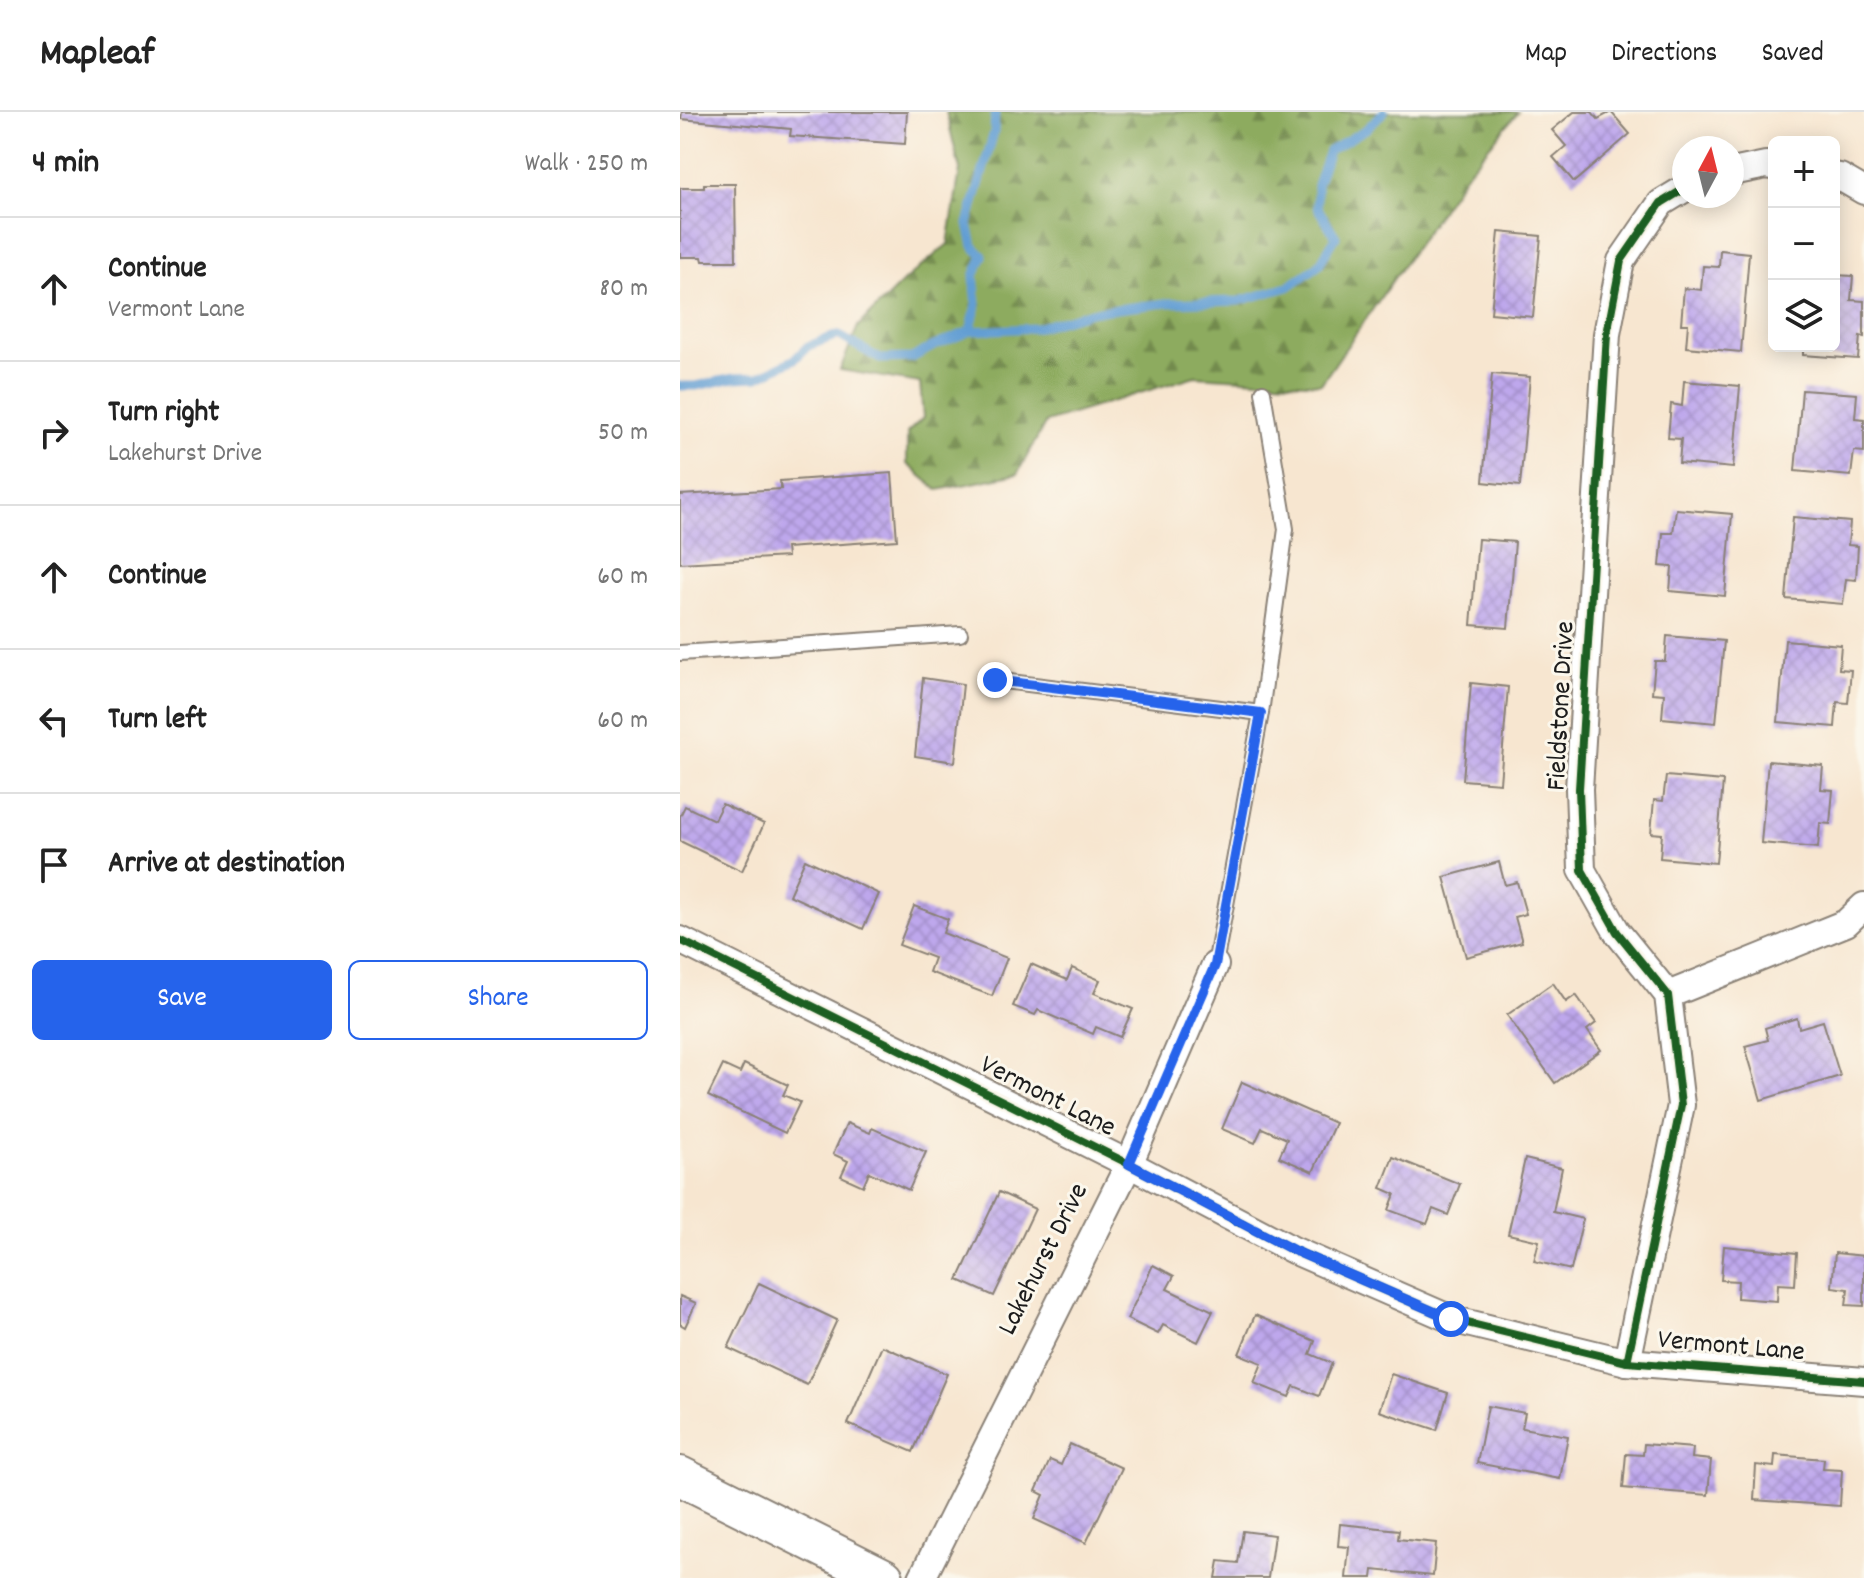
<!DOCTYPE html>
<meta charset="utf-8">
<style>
:root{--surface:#fff;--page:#f6f6f6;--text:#222;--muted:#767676;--line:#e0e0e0;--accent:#2563eb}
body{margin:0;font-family:Dekko,sans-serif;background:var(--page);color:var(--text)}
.controls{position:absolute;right:24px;top:24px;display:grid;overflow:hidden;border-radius:12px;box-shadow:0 4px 20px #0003}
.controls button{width:72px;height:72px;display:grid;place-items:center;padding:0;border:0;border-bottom:2px solid var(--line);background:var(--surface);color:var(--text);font:40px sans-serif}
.compass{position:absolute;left:992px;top:24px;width:72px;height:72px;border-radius:50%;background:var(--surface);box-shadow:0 4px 20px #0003;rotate:7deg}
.stop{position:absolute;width:24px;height:24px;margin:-18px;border:6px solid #2563eb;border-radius:50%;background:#fff}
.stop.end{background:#2563eb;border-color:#fff;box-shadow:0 2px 8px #0008}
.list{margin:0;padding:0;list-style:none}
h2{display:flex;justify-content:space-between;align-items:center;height:104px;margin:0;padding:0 32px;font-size:34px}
h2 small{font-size:26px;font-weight:400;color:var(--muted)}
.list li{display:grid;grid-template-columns:52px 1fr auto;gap:24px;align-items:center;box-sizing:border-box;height:144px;padding:0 32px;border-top:2px solid var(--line)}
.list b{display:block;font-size:30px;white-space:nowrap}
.list p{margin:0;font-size:26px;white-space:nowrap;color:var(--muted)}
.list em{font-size:26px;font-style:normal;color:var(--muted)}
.actions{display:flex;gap:16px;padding:24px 32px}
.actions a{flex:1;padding:18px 0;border:2px solid var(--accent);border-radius:12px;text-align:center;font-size:28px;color:var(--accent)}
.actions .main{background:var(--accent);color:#fff}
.icon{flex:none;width:44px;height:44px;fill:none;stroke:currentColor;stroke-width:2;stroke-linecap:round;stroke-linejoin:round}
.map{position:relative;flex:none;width:1184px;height:1466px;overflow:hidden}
header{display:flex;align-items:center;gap:48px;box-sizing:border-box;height:112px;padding:0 40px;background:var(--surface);border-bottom:2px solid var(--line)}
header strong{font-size:38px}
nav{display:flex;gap:44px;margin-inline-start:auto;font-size:28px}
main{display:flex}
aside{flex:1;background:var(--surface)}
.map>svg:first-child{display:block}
</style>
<header>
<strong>Mapleaf</strong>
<nav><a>Map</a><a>Directions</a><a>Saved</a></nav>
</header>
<main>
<aside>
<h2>4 min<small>Walk · 250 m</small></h2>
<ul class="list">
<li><svg class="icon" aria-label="ahead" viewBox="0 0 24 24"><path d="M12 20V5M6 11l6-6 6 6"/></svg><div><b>Continue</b><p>Vermont Lane</p></div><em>80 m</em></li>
<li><svg class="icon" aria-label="right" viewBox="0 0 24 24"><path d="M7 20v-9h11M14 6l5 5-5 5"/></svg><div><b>Turn right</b><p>Lakehurst Drive</p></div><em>50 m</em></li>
<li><svg class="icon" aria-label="ahead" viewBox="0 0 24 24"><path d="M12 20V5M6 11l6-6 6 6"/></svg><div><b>Continue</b></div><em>60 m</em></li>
<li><svg class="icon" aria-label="left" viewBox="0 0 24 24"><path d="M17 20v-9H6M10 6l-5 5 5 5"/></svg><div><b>Turn left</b></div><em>60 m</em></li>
<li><svg class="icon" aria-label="arrive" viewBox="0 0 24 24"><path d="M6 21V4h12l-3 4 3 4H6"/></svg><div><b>Arrive at destination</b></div></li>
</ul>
<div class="actions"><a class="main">Save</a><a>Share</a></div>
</aside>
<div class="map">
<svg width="1184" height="1466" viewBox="0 0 1184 1466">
<defs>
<pattern id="forest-firs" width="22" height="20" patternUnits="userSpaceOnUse" patternTransform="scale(2)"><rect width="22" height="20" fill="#8dab5e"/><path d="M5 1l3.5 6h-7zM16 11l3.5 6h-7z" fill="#728a4d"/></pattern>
<pattern id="building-cross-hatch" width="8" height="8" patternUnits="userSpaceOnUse" patternTransform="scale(2)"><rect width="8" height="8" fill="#bea7ec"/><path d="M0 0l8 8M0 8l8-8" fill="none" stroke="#a38fca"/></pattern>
</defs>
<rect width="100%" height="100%" fill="#fbf7ec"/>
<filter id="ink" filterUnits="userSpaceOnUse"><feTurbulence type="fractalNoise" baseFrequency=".0125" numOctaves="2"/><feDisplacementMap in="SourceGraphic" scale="16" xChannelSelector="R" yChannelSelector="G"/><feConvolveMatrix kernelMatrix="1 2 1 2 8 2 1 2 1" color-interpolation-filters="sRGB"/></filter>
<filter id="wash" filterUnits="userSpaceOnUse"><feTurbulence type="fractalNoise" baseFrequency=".006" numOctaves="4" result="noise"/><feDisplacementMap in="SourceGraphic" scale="32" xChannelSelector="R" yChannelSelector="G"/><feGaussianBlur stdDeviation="1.8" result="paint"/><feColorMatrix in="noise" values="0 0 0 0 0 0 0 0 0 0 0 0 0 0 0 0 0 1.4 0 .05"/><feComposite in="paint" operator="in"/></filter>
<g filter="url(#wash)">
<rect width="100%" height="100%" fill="#f7e6d0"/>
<!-- forest -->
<path fill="url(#forest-firs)" stroke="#54643d" stroke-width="2" d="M 266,0 L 838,0 L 788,59 L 641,272 L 515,264 L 366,310 L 337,362 L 258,378 L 227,352 L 227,321 L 243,306 L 240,271 L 160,258 L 178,214 L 225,168 L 268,132 L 280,58 Z"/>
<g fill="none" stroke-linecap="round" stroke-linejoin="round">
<!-- stream -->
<g stroke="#629ed3" stroke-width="9">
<path d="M 290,219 L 297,192 L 294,164 L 303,144 L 293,134 L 288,112 L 314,20 L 315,0"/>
<path d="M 0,274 L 16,274 L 54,266 L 78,265 L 115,247 L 128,234 L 158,223 L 200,247 L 232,246 L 252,235 L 290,219 L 356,216 L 411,200 L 486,191 L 559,189 L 608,175 L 638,154 L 656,125 L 637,95 L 637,73 L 649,39 L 686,17 L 704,0"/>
</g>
</g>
<g id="blocks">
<!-- building -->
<g fill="url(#building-cross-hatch)">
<path d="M 2,0 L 227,0 L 225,32 L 110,24 L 111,17 L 1,7 Z"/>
<path d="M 894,0 L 912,0 L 918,7 L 931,0 L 950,22 L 894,70 L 873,45 L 886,34 L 872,18 Z"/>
<path d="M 24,72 L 55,72 L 56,149 L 23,149 L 22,145 L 0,145 L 0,76 L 24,76 Z"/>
<path d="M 819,120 L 861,124 L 853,205 L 811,201 Z"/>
<path d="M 1040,138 L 1069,141 L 1061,240 L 1006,235 L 1008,212 L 1001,212 L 1004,176 L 1021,178 L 1023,154 L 1039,155 Z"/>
<path d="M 1154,163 L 1173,164 L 1171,188 L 1184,189 L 1184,225 L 1180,224 L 1178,247 L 1123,243 L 1123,234 L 1154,234 Z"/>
<path d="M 812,262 L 850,265 L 840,374 L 803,370 Z"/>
<path d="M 1004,269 L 1060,274 L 1053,356 L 999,351 L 1001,327 L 988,326 L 991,292 L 1002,294 Z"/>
<path d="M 1122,278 L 1177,282 L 1175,306 L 1184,307 L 1184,340 L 1174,339 L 1171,364 L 1115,359 Z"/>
<path d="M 212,361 L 217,428 L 106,436 L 107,445 L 0,451 L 0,383 L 101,377 L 100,369 Z"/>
<path d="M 996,397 L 1052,402 L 1045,484 L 990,479 L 992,455 L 980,454 L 983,421 L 993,421 Z"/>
<path d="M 1113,405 L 1170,410 L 1168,433 L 1178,434 L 1176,468 L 1166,467 L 1163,492 L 1106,487 Z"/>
<path d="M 798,427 L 835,430 L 828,516 L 791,513 Z"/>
<path d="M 987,524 L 1044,529 L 1036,611 L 982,606 L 984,582 L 972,581 L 975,549 L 985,549 Z"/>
<path d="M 1105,528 L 1161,533 L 1159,557 L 1171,558 L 1168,591 L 1157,590 L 1155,615 L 1098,610 Z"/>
<path d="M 243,566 L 283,572 L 275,650 L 235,644 Z"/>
<path d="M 791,571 L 828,575 L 820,671 L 783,668 Z"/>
<path d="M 1088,649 L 1143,654 L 1141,677 L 1153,678 L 1150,712 L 1140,711 L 1138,736 L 1081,731 Z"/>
<path d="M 986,664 L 1043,669 L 1036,751 L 980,746 L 982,722 L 971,721 L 974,688 L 983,689 Z"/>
<path d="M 42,692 L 84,712 L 62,759 L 0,729 L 0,704 L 5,694 L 34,708 Z"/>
<path d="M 125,747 L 199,782 L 183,817 L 109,783 Z"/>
<path d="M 819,750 L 825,773 L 837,770 L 846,802 L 835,805 L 842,830 L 786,845 L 764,765 Z"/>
<path d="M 234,794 L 268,807 L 263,821 L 327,846 L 312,884 L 249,860 L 254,846 L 219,833 Z"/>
<path d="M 351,852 L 387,868 L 392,856 L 420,868 L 414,881 L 453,897 L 440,925 L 416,915 L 413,922 L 358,898 L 355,903 L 333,894 Z"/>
<path d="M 873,871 L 886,890 L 896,883 L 916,911 L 907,918 L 921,938 L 875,971 L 827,903 Z"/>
<path d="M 1117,906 L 1119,916 L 1143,909 L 1160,964 L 1081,988 L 1065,934 L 1088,928 L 1085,916 Z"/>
<path d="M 64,952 L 108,973 L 103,983 L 120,990 L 105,1021 L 28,984 L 43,953 L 60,961 Z"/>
<path d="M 562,970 L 655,1011 L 633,1060 L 599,1045 L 607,1027 L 582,1016 L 575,1031 L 542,1017 Z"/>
<path d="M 167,1011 L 190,1021 L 192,1016 L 246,1040 L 229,1078 L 189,1060 L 183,1074 L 161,1064 L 168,1049 L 153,1042 Z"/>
<path d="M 713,1045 L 780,1072 L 768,1103 L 753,1097 L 747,1112 L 709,1098 L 715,1082 L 701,1076 Z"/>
<path d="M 845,1047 L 882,1056 L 873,1100 L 903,1107 L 891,1158 L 854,1149 L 859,1129 L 828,1122 Z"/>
<path d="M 319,1080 L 355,1097 L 314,1184 L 278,1168 Z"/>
<path d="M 1044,1134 L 1117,1141 L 1115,1173 L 1098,1172 L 1097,1189 L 1057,1186 L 1058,1169 L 1041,1168 Z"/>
<path d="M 1155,1141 L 1184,1144 L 1184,1194 L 1166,1193 L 1168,1177 L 1152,1175 Z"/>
<path d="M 473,1153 L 494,1164 L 487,1177 L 533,1199 L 518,1230 L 483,1213 L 478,1222 L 447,1207 Z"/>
<path d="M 79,1171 L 157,1208 L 127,1273 L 48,1236 Z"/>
<path d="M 0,1184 L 16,1191 L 5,1215 L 0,1212 Z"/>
<path d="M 575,1203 L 635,1229 L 630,1242 L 652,1251 L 639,1284 L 614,1274 L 609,1285 L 574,1271 L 582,1251 L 559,1242 Z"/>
<path d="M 202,1234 L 267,1262 L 233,1340 L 168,1312 Z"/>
<path d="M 711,1262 L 768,1281 L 757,1318 L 699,1299 Z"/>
<path d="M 808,1294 L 845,1301 L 842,1316 L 888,1324 L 880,1367 L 797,1351 Z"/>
<path d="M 390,1332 L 442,1356 L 406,1431 L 354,1407 L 364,1383 L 356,1379 L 370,1348 L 381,1353 Z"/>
<path d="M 964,1332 L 1013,1336 L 1012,1346 L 1031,1348 L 1028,1383 L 943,1376 L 946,1342 L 963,1343 Z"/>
<path d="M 1095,1343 L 1144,1347 L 1143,1357 L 1162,1358 L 1160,1394 L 1074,1388 L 1076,1353 L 1094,1355 Z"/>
<path d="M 660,1412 L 719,1418 L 718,1427 L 756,1431 L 753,1464 L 693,1458 L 692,1466 L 666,1466 L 669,1435 L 658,1434 Z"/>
<path d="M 563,1419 L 594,1423 L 588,1466 L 536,1466 L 539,1449 L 558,1451 Z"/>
</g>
</g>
</g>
<g filter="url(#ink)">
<use href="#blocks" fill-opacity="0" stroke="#8a8176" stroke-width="2"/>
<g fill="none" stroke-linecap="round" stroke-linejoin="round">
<!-- service casing -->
<g stroke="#8a8176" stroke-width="18">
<g id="service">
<path d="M 0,541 L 280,522"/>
<path d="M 315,568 L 581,601"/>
<path d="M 535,853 L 581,601 L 606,417 L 583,280"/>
</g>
</g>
<!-- minor casing -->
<g stroke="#8a8176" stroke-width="30">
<g id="minor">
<path d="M 1052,60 L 1086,53 L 1094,54"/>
<path d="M 1154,64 L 1160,65 L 1184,79"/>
<path d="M 0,828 L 449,1052 L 613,1138 L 771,1207 L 947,1250 L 1184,1269"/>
<path d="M 988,883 L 1166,811 L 1184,794"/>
<path d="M 947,1250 L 1001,993 L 988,883 L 937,820 L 902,758 L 899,677 L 927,222 L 941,149 L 981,91 L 1004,77"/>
<path d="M 242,1466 L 449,1052 L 535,853"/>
</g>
</g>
<!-- secondary casing -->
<g stroke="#8a8176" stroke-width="42">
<path id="secondary" d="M 0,1364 L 204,1466"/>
</g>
<!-- service -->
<use href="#service" stroke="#fff" stroke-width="14"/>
<!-- minor -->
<use href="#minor" stroke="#fff" stroke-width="26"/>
<!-- secondary -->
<use href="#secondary" stroke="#fff" stroke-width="38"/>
<!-- cycleway casing -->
<g stroke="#fbf7ec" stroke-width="13">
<g id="cycleway">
<path d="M 0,828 L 449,1052 L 613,1138 L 771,1207 L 947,1250 L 1184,1269"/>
<path d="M 947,1250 L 1001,993 L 988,883 L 937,820 L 902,758 L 899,677 L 927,222 L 941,149 L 981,91 L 1004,77"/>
</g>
</g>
<!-- cycleway -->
<use href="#cycleway" stroke="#1b5e20" stroke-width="8"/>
</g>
</g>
<g fill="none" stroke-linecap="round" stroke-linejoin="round" filter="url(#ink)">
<!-- route -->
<path stroke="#2563eb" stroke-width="10" d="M 315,568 L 581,601 L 535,853 L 449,1052 L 613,1138 L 771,1207"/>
</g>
<g text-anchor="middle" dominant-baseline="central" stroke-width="6" stroke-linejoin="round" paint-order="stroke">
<!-- street labels -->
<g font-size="28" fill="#1c1c1c" stroke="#fbf7ec">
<text transform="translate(883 594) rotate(-87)">Fieldstone Drive</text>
<text transform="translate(367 986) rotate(27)">Vermont Lane</text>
<text transform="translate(365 1148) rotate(-63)">Lakehurst Drive</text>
<text transform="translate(1051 1236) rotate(5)">Vermont Lane</text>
</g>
</g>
</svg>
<div class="controls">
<button>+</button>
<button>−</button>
<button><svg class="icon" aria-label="layers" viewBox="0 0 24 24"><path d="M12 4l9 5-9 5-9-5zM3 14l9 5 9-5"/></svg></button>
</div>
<svg class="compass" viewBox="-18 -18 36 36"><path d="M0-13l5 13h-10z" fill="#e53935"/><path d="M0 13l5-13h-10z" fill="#767676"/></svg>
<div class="stop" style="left:771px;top:1207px"></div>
<div class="stop end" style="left:315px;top:568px"></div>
</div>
</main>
